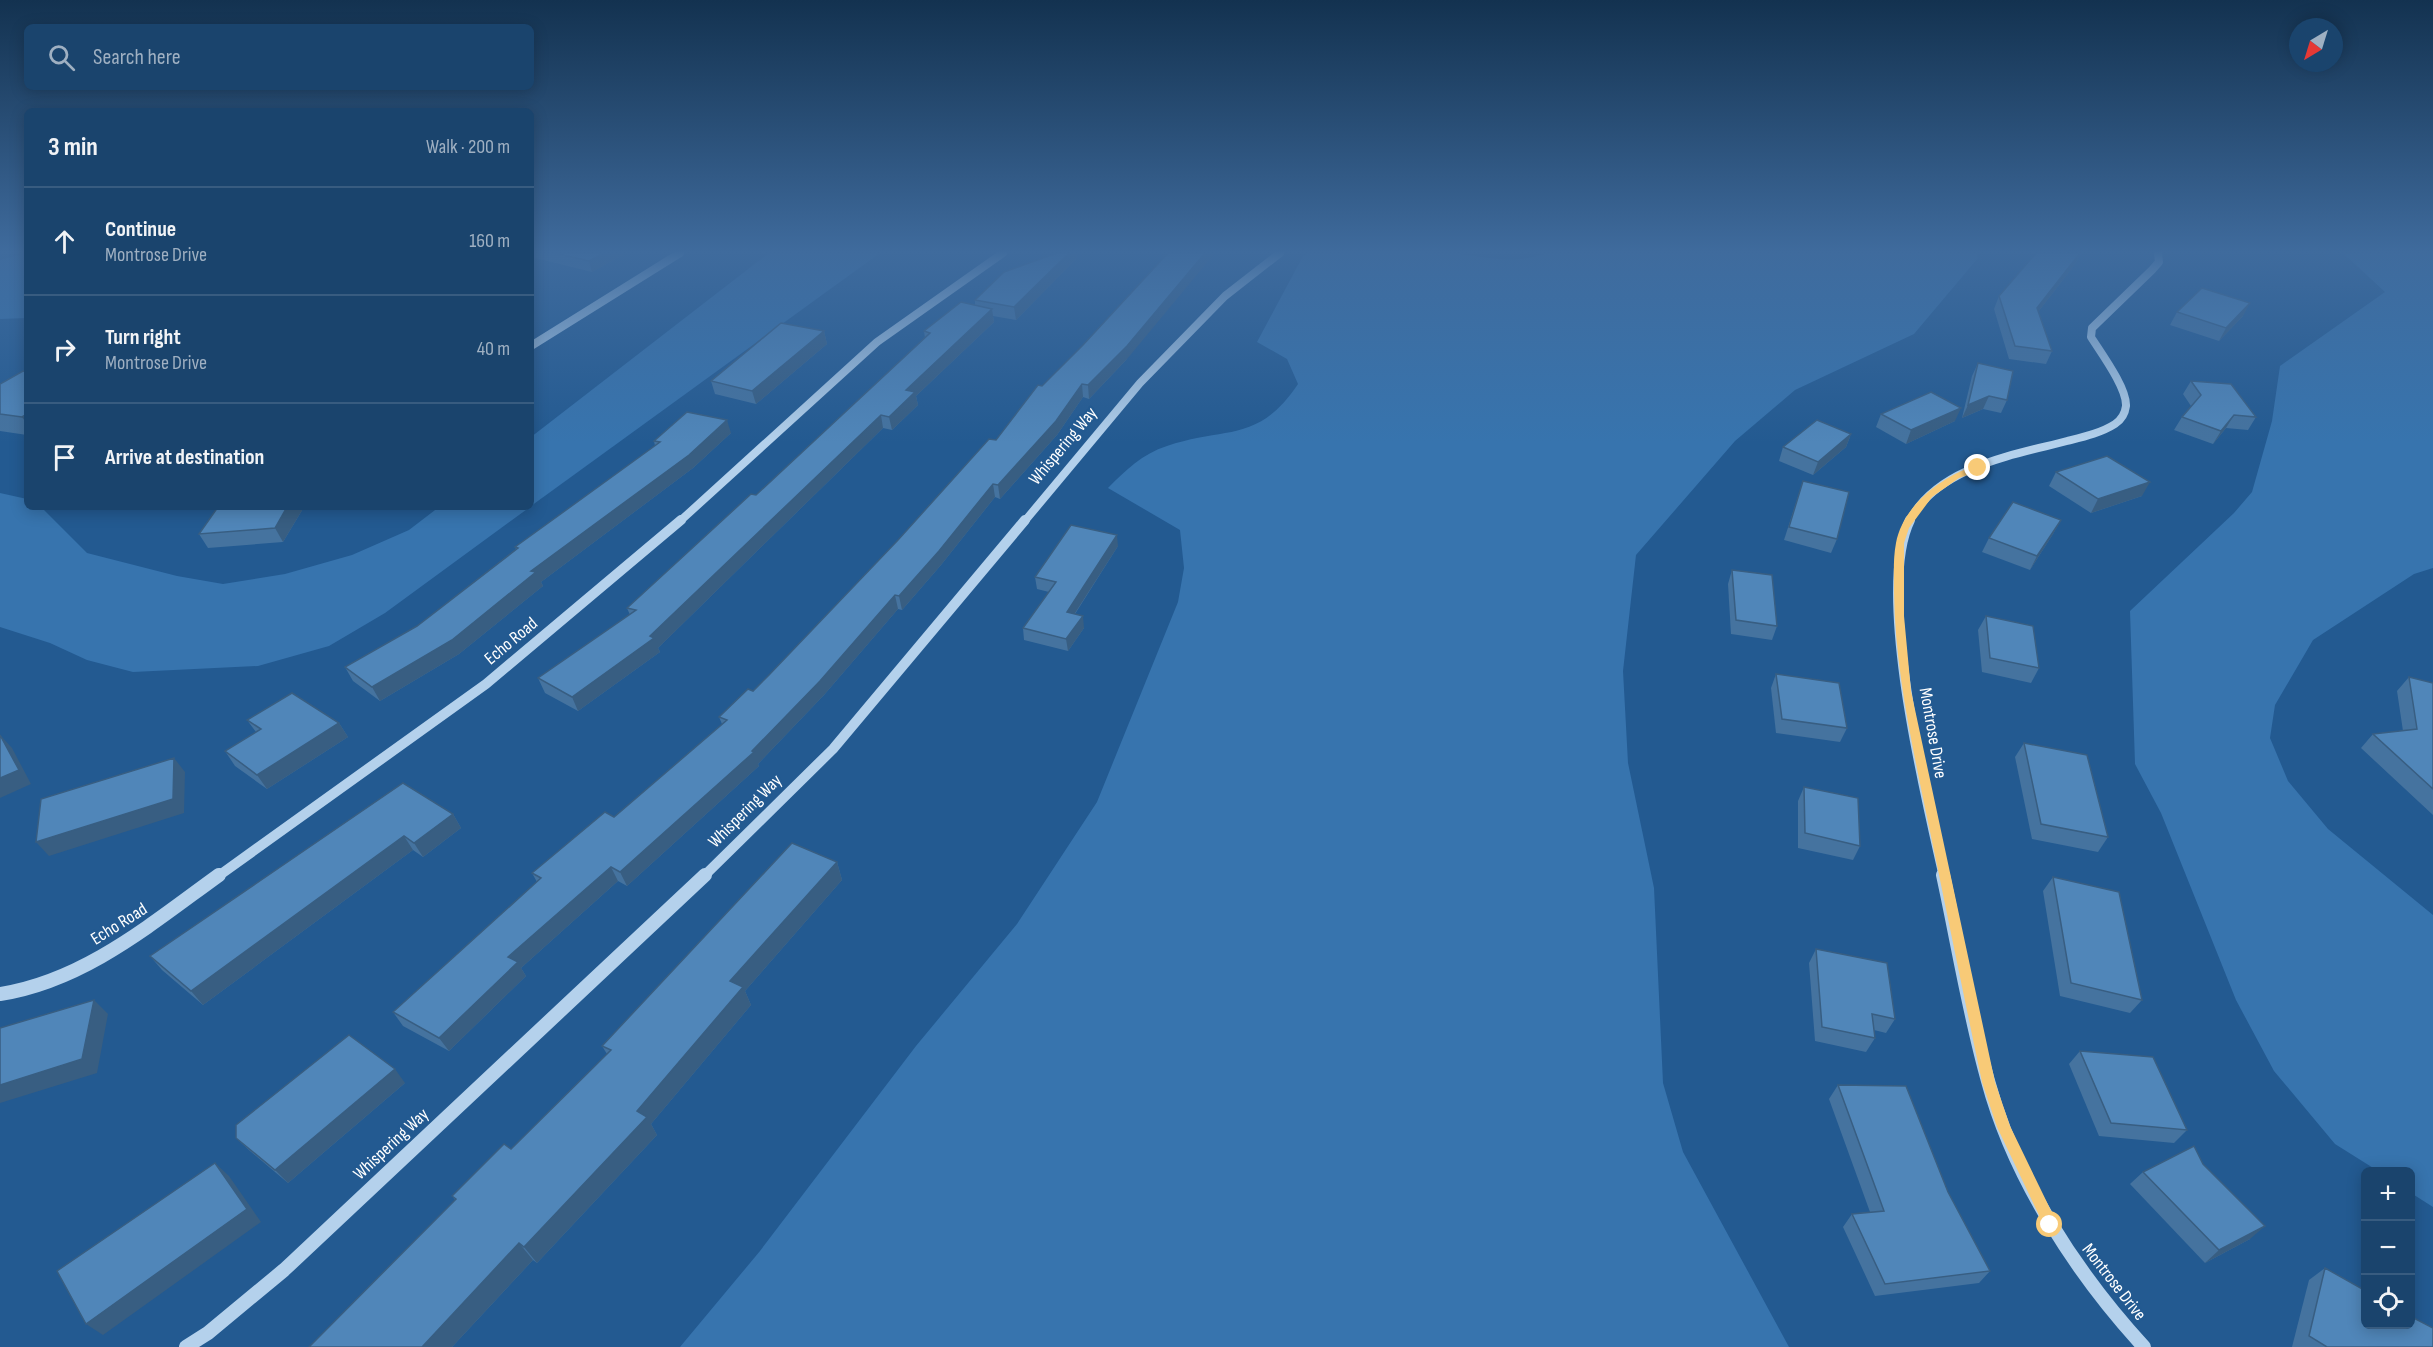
<!DOCTYPE html>
<meta charset="utf-8">
<style>
:root{--surface:#1a446d;--page:#274e75;--text:#f1f3f6;--muted:#9fb0c2;--line:#385c80}
body{margin:0;font-family:"Sofia Sans Condensed",sans-serif;background:var(--page);color:var(--text)}
.controls{position:absolute;right:18px;bottom:18px;display:grid;overflow:hidden;border-radius:9px;box-shadow:0 3px 15px #0003}
.controls button{width:54px;height:54px;display:grid;place-items:center;padding:0;border:0;border-bottom:2px solid var(--line);background:var(--surface);color:var(--text);font:30px sans-serif}
.compass{position:absolute;left:2289px;top:18px;width:54px;height:54px;border-radius:50%;background:var(--surface);box-shadow:0 3px 15px #0003;rotate:218deg}
.stop{position:absolute;width:18px;height:18px;margin:-14px;border:4px solid #f8ca77;border-radius:50%;background:#fff}
.stop.end{background:#f8ca77;border-color:#fff;box-shadow:0 2px 6px #0008}
.list{margin:0;padding:0;list-style:none}
h2{display:flex;justify-content:space-between;align-items:center;height:78px;margin:0;padding:0 24px;font-size:26px}
h2 small{font-size:20px;font-weight:400;color:var(--muted)}
.list li{display:grid;grid-template-columns:39px 1fr auto;gap:18px;align-items:center;box-sizing:border-box;height:108px;padding:0 24px;border-top:2px solid var(--line)}
.list b{display:block;font-size:22px;white-space:nowrap}
.list p{margin:0;font-size:20px;white-space:nowrap;color:var(--muted)}
.list em{font-size:20px;font-style:normal;color:var(--muted)}
.icon{flex:none;width:33px;height:33px;fill:none;stroke:currentColor;stroke-width:2;stroke-linecap:round;stroke-linejoin:round}
.map{position:relative;flex:none;width:2433px;height:1347px;overflow:hidden}
.search{position:absolute;background:var(--surface);box-shadow:0 3px 15px #0003;left:24px;top:24px;width:510px;height:66px;display:flex;align-items:center;gap:15px;box-sizing:border-box;padding:0 21px;border-radius:9px;color:var(--muted);font-size:22px}
.panel{position:absolute;background:var(--surface);box-shadow:0 3px 15px #0003;left:24px;top:108px;width:510px;height:402px;border-radius:9px}
.map>svg:first-child{display:block}
</style>
<div class="map">
<svg width="2433" height="1347" viewBox="0 0 2433 1347">
<rect width="100%" height="100%" fill="#235a91"/>
<!-- green -->
<g fill="#3774ae">
<path d="M 27,253 L 27,318 L 0,319 L 0,260 Z"/>
<path d="M 769,253 L 880,253 L 531,506 L 531,437 Z"/>
<path d="M 1309,253 C 1353,253 1398,252 1443,253 C 1483,254 1505,267 1548,253 L 1976,253 L 1978,258 L 1914,334 L 1795,390 L 1735,441 L 1636,555 L 1623,671 L 1628,763 L 1654,888 L 1663,1083 L 1683,1152 L 1789,1347 L 680,1347 L 760,1251 L 916,1046 L 1017,924 L 1097,802 L 1178,602 L 1184,568 L 1180,530 L 1108,488 C 1126,470 1142,454 1167,446 C 1225,426 1258,444 1298,384 L 1287,359 L 1257,342 L 1303,256 Z"/>
<path d="M 2343,253 L 2433,253 L 2433,568 L 2414,574 L 2313,640 L 2275,705 L 2270,738 L 2288,781 L 2328,829 L 2433,915 L 2433,1207 L 2411,1193 L 2410,1172 L 2378,1171 L 2335,1144 L 2274,1071 L 2236,1000 L 2161,813 L 2135,764 L 2130,611 L 2234,513 L 2252,492 L 2272,421 L 2280,366 L 2385,292 Z"/>
<path d="M 0,493 L 27,499 L 27,507 L 41,507 L 87,553 L 177,576 L 223,584 L 285,574 L 352,555 L 409,530 L 439,507 L 530,507 L 385,613 L 329,646 L 258,666 L 133,672 L 87,660 L 50,643 L 0,627 Z"/>
</g>
<g fill="none" stroke-linecap="round" stroke-linejoin="round">
<!-- minor-far2 -->
<g stroke="#b4d1ec" stroke-width="8">
<path d="M 531,346 L 680,253"/>
<path d="M 679,522 L 877,342 L 1003,253"/>
<path d="M 1024,522 L 1140,383 L 1225,296 L 1280,253"/>
<path d="M 1909,522 C 1936,467 2014,455 2067,441 C 2083,437 2101,433 2115,424 C 2121,420 2125,414 2126,406 C 2127,388 2101,353 2091,337 L 2092,328 L 2152,270 L 2159,262 L 2158,253"/>
</g>
<!-- minor-far1 -->
<g stroke="#b4d1ec" stroke-width="10">
<path d="M 1910,520 C 1875,591 1926,797 1944,877"/>
<path d="M 217,877 L 486,684 L 681,520"/>
<path d="M 703,877 L 833,749 L 1025,520"/>
</g>
<!-- minor -->
<g stroke="#b4d1ec" stroke-width="14">
<path d="M 1943,875 C 1958,944 1969,1014 1988,1081 C 2014,1178 2077,1274 2144,1347"/>
<path d="M 0,994 C 84,981 151,924 219,875"/>
<path d="M 186,1347 L 208,1333 L 284,1270 L 705,875"/>
</g>
</g>
<!-- wall -->
<g fill="#45739f">
<path d="M 531,253 L 626,253 L 592,272 L 531,257 Z"/>
<path d="M 2036,253 L 2081,253 L 2076,263 L 2038,312 L 2052,351 L 2046,364 L 2009,359 L 1994,309 L 1999,296 Z"/>
<path d="M 1077,258 L 1016,320 L 993,316 L 994,322 L 916,396 L 918,405 L 892,430 L 883,428 L 658,648 L 660,652 L 578,711 L 545,693 L 538,678 L 630,615 L 627,608 L 756,495 L 925,338 L 924,331 L 975,305 L 975,300 Z"/>
<path d="M 2177,312 L 2243,316 L 2219,341 L 2170,325 Z"/>
<path d="M 824,331 L 827,344 L 756,404 L 715,394 L 711,381 Z"/>
<path d="M 1127,359 L 1089,399 L 1083,397 L 1057,435 L 1000,499 L 995,497 L 941,565 L 902,610 L 898,609 L 824,695 L 758,764 L 759,766 L 627,886 L 618,881 L 521,968 L 526,976 L 449,1051 L 403,1026 L 393,1012 L 537,882 L 532,873 L 614,817 L 722,724 L 719,717 L 753,691 L 769,675 L 996,440 L 1042,386 Z"/>
<path d="M 1978,363 L 2007,400 L 2001,413 L 1983,409 L 1962,418 L 1972,376 Z"/>
<path d="M 27,372 L 27,435 L 0,431 L 0,384 Z"/>
<path d="M 2191,381 L 2256,417 L 2248,430 L 2226,428 L 2213,444 L 2174,430 L 2182,417 L 2191,406 L 2183,394 Z"/>
<path d="M 1881,414 L 1955,421 L 1906,444 L 1876,427 Z"/>
<path d="M 731,433 L 693,468 L 541,582 L 543,586 L 459,654 L 380,701 L 353,681 L 345,667 L 417,626 L 516,549 L 515,547 L 655,446 L 654,441 Z"/>
<path d="M 1851,434 L 1846,447 L 1813,475 L 1779,461 L 1783,447 Z"/>
<path d="M 2056,472 L 2142,496 L 2091,513 L 2049,486 Z"/>
<path d="M 1803,481 L 1837,539 L 1831,553 L 1784,540 Z"/>
<path d="M 218,507 L 304,507 L 283,542 L 208,548 L 199,534 Z"/>
<path d="M 2061,520 L 2053,534 L 2030,570 L 1982,552 L 1989,538 Z"/>
<path d="M 1118,546 L 1075,614 L 1084,628 L 1068,651 L 1024,640 L 1023,628 L 1049,592 L 1037,589 L 1035,577 Z"/>
<path d="M 1732,570 L 1777,626 L 1772,640 L 1731,634 L 1728,584 Z"/>
<path d="M 1986,616 L 2039,668 L 2031,683 L 1982,672 L 1978,630 Z"/>
<path d="M 1776,674 L 1847,728 L 1840,742 L 1776,733 L 1771,688 Z"/>
<path d="M 2409,677 L 2433,683 L 2433,815 L 2361,748 L 2373,734 L 2403,731 L 2397,691 Z"/>
<path d="M 247,720 L 339,723 L 348,737 L 267,789 L 235,766 L 225,751 L 256,732 Z"/>
<path d="M 2024,743 L 2108,837 L 2098,852 L 2032,839 L 2015,757 Z"/>
<path d="M 1804,787 L 1860,846 L 1853,860 L 1798,848 L 1798,801 Z"/>
<path d="M 453,814 L 461,828 L 423,857 L 413,850 L 203,1005 L 162,970 L 150,956 Z"/>
<path d="M 837,862 L 842,880 L 745,991 L 751,1005 L 651,1124 L 657,1135 L 537,1263 L 533,1260 L 452,1347 L 309,1347 L 455,1200 L 452,1196 L 511,1149 L 607,1054 L 602,1046 Z"/>
<path d="M 2053,877 L 2142,1000 L 2130,1013 L 2060,996 L 2043,891 Z"/>
<path d="M 1816,949 L 1895,1019 L 1886,1033 L 1874,1030 L 1875,1038 L 1866,1052 L 1815,1041 L 1809,963 Z"/>
<path d="M 2080,1051 L 2187,1130 L 2174,1143 L 2099,1136 L 2069,1064 Z"/>
<path d="M 405,1083 L 288,1183 L 250,1151 L 236,1138 Z"/>
<path d="M 1838,1085 L 1948,1192 L 1990,1271 L 1979,1283 L 1875,1296 L 1843,1227 L 1852,1214 L 1870,1212 L 1829,1099 Z"/>
<path d="M 2203,1164 L 2250,1239 L 2205,1263 L 2130,1184 L 2143,1172 Z"/>
<path d="M 2325,1268 L 2433,1347 L 2292,1347 L 2309,1280 Z"/>
</g>
<!-- shaded-wall -->
<g fill="#385e82">
<path d="M 604,253 L 626,253 L 592,272 L 589,261 Z"/>
<path d="M 1069,253 L 1077,253 L 1077,258 L 1016,320 L 1014,307 Z"/>
<path d="M 1205,253 L 1215,253 L 1127,359 L 1089,399 L 1088,385 Z"/>
<path d="M 2080,253 L 2076,263 L 2031,321 L 2037,308 Z"/>
<path d="M 2250,303 L 2243,316 L 2219,341 L 2226,328 Z"/>
<path d="M 992,309 L 994,322 L 916,396 L 918,405 L 892,430 L 889,417 L 906,390 Z"/>
<path d="M 824,331 L 827,344 L 756,404 L 752,391 Z"/>
<path d="M 1082,384 L 1083,397 L 1057,435 L 1000,499 L 998,485 Z"/>
<path d="M 1989,396 L 1983,409 L 1962,418 L 1968,405 Z"/>
<path d="M 1961,408 L 1955,421 L 1906,444 L 1911,430 Z"/>
<path d="M 27,414 L 27,424 L 22,417 Z"/>
<path d="M 881,415 L 883,428 L 658,648 L 660,652 L 578,711 L 572,697 L 650,636 Z"/>
<path d="M 2234,415 L 2226,428 L 2213,444 L 2221,431 Z"/>
<path d="M 727,420 L 731,433 L 693,468 L 541,582 L 543,586 L 459,654 L 380,701 L 372,687 Z"/>
<path d="M 1851,434 L 1846,447 L 1813,475 L 1818,462 Z"/>
<path d="M 2150,482 L 2142,496 L 2091,513 L 2098,499 Z"/>
<path d="M 993,484 L 995,497 L 941,565 L 902,610 L 899,596 Z"/>
<path d="M 287,507 L 304,507 L 283,542 L 275,528 Z"/>
<path d="M 2061,520 L 2053,534 L 2030,570 L 2037,556 Z"/>
<path d="M 1117,535 L 1118,546 L 1068,624 L 1067,612 Z"/>
<path d="M 895,595 L 898,609 L 824,695 L 758,764 L 759,766 L 627,886 L 620,872 L 752,751 Z"/>
<path d="M 1083,616 L 1084,628 L 1068,651 L 1066,639 Z"/>
<path d="M 339,723 L 348,737 L 267,789 L 257,775 Z"/>
<path d="M 0,735 L 12,748 L 31,784 L 0,798 Z"/>
<path d="M 174,758 L 185,772 L 184,813 L 49,856 L 36,842 Z"/>
<path d="M 453,814 L 461,828 L 423,857 L 414,843 Z"/>
<path d="M 404,836 L 413,850 L 203,1005 L 191,991 Z"/>
<path d="M 837,862 L 842,880 L 745,991 L 751,1005 L 651,1124 L 657,1135 L 537,1263 L 524,1247 L 637,1111 L 730,981 Z"/>
<path d="M 611,867 L 618,881 L 521,968 L 526,976 L 449,1051 L 439,1038 L 508,957 Z"/>
<path d="M 94,1000 L 108,1014 L 97,1073 L 0,1103 L 0,1085 Z"/>
<path d="M 395,1069 L 405,1083 L 288,1183 L 275,1170 Z"/>
<path d="M 215,1163 L 229,1176 L 261,1222 L 103,1335 L 86,1324 Z"/>
<path d="M 2265,1226 L 2250,1239 L 2205,1263 L 2219,1250 Z"/>
<path d="M 519,1243 L 533,1260 L 452,1347 L 422,1347 Z"/>
</g>
<!-- building -->
<g fill="#5086b9" stroke="#385e82" stroke-width="1.5">
<path d="M 555,253 L 604,253 L 589,261 Z"/>
<path d="M 1057,253 L 1069,253 L 1014,307 L 975,300 L 1004,272 Z"/>
<path d="M 1168,253 L 1205,253 L 1127,346 L 1088,385 L 1082,384 L 1056,421 L 998,485 L 993,484 L 939,551 L 899,596 L 895,595 L 820,681 L 752,751 L 754,752 L 620,872 L 611,867 L 508,957 L 518,962 L 439,1038 L 393,1012 L 541,878 L 532,873 L 605,812 L 614,817 L 727,720 L 719,717 L 748,689 L 753,691 L 769,675 L 898,540 L 989,439 L 996,440 L 1038,385 L 1042,386 L 1083,345 Z"/>
<path d="M 2036,253 L 2080,253 L 2037,308 L 2052,351 L 2015,346 L 1999,296 Z"/>
<path d="M 2202,288 L 2250,303 L 2226,328 L 2177,312 Z"/>
<path d="M 961,302 L 992,309 L 906,390 L 915,392 L 889,417 L 881,415 L 650,636 L 654,638 L 572,697 L 538,678 L 636,610 L 627,608 L 751,494 L 756,495 L 930,333 L 924,331 Z"/>
<path d="M 781,323 L 824,331 L 752,391 L 711,381 Z"/>
<path d="M 1978,363 L 2013,371 L 2007,400 L 1989,396 L 1968,405 Z"/>
<path d="M 23,371 L 27,372 L 27,414 L 22,417 L 0,414 L 0,384 Z"/>
<path d="M 2191,381 L 2231,384 L 2256,417 L 2234,415 L 2221,431 L 2182,417 L 2201,395 Z"/>
<path d="M 1931,392 L 1961,408 L 1911,430 L 1881,414 Z"/>
<path d="M 687,412 L 727,420 L 689,455 L 531,571 L 536,572 L 452,640 L 372,687 L 345,667 L 417,626 L 518,548 L 515,547 L 660,442 L 654,441 Z"/>
<path d="M 1817,420 L 1851,434 L 1818,462 L 1783,447 Z"/>
<path d="M 2107,456 L 2150,482 L 2098,499 L 2056,472 Z"/>
<path d="M 1803,481 L 1849,492 L 1837,539 L 1789,527 Z"/>
<path d="M 2013,502 L 2061,520 L 2037,556 L 1989,538 Z"/>
<path d="M 218,507 L 287,507 L 275,528 L 199,534 Z"/>
<path d="M 1071,525 L 1117,535 L 1067,612 L 1083,616 L 1066,639 L 1023,628 L 1056,582 L 1035,577 Z"/>
<path d="M 1732,570 L 1772,575 L 1777,626 L 1736,620 Z"/>
<path d="M 1986,616 L 2033,626 L 2039,668 L 1990,658 Z"/>
<path d="M 1776,674 L 1839,683 L 1847,728 L 1782,719 Z"/>
<path d="M 2409,677 L 2433,683 L 2433,789 L 2373,734 L 2417,729 Z"/>
<path d="M 292,693 L 339,723 L 257,775 L 225,751 L 261,729 L 247,720 Z"/>
<path d="M 0,735 L 19,770 L 0,778 Z"/>
<path d="M 2024,743 L 2087,755 L 2108,837 L 2041,824 Z"/>
<path d="M 174,758 L 173,799 L 36,842 L 41,799 Z"/>
<path d="M 403,783 L 453,814 L 414,843 L 404,836 L 191,991 L 150,956 Z"/>
<path d="M 1804,787 L 1858,798 L 1860,846 L 1805,833 Z"/>
<path d="M 792,843 L 837,862 L 730,981 L 743,987 L 637,1111 L 647,1117 L 524,1247 L 519,1243 L 422,1347 L 309,1347 L 456,1199 L 452,1196 L 504,1144 L 511,1149 L 611,1050 L 602,1046 Z"/>
<path d="M 2053,877 L 2119,892 L 2142,1000 L 2071,983 Z"/>
<path d="M 1816,949 L 1887,963 L 1895,1019 L 1872,1014 L 1875,1038 L 1822,1027 Z"/>
<path d="M 94,1000 L 82,1059 L 0,1085 L 0,1028 Z"/>
<path d="M 349,1035 L 395,1069 L 275,1170 L 236,1138 L 236,1125 Z"/>
<path d="M 2080,1051 L 2153,1057 L 2187,1130 L 2111,1123 Z"/>
<path d="M 1838,1085 L 1906,1086 L 1948,1192 L 1990,1271 L 1885,1284 L 1852,1214 L 1884,1211 Z"/>
<path d="M 2194,1146 L 2203,1164 L 2265,1226 L 2219,1250 L 2143,1172 Z"/>
<path d="M 215,1163 L 247,1209 L 86,1324 L 57,1271 Z"/>
<path d="M 2325,1268 L 2366,1291 L 2366,1324 L 2410,1324 L 2410,1316 L 2433,1328 L 2433,1347 L 2327,1347 L 2309,1336 Z"/>
</g>
<!-- sky -->
<linearGradient id="sky" x2="0" y2="1"><stop stop-color="#133250"/><stop offset="0.57" stop-color="#3f6b9d"/><stop offset="1" stop-color="#3f6b9d" stop-opacity="0"/></linearGradient>
<rect width="2433" height="442" fill="url(#sky)"/>
<!-- route -->
<path fill="#f8ca77" d="M 1978,465 L 1981,470 L 1959,478 L 1932,497 L 1909,528 L 1904,543 L 1904,616 L 1911,691 L 1995,1082 L 2010,1126 L 2058,1225 L 2050,1232 L 2046,1230 L 1997,1127 L 1982,1082 C 1962,988 1943,893 1923,798 C 1909,730 1895,663 1894,592 C 1894,576 1893,558 1896,543 C 1903,505 1943,475 1978,465 Z"/>
<g text-anchor="middle" dominant-baseline="central" stroke-width="4.5" stroke-linejoin="round" paint-order="stroke">
<!-- street labels -->
<g font-size="18" fill="#fff" stroke="#235a91">
<text transform="translate(1063 446) rotate(-50)">Whispering Way</text>
<text transform="translate(511 641) rotate(-40)">Echo Road</text>
<text transform="translate(1933 733) rotate(80)">Montrose Drive</text>
<text transform="translate(745 811) rotate(-45)">Whispering Way</text>
<text transform="translate(119 924) rotate(-32)">Echo Road</text>
<text transform="translate(391 1144) rotate(-43)">Whispering Way</text>
<text transform="translate(2114 1282) rotate(52)">Montrose Drive</text>
</g>
</g>
</svg>
<div class="controls">
<button>+</button>
<button>−</button>
<button><svg class="icon" aria-label="locate" viewBox="0 0 24 24"><circle cx="12" cy="12" r="6"/><path d="M12 2v4M12 18v4M2 12h4M18 12h4"/></svg></button>
</div>
<svg class="compass" viewBox="-18 -18 36 36"><path d="M0-13l5 13h-10z" fill="#e53935"/><path d="M0 13l5-13h-10z" fill="#9fb0c2"/></svg>
<div class="stop" style="left:2050px;top:1225px"></div>
<div class="stop end" style="left:1978px;top:468px"></div>
<div class="search"><svg class="icon" aria-label="search" viewBox="0 0 24 24"><circle cx="10" cy="10" r="6"/><path d="M15 15l6 6"/></svg>Search here</div>
<section class="panel">
<h2>3 min<small>Walk · 200 m</small></h2>
<ul class="list">
<li><svg class="icon" aria-label="ahead" viewBox="0 0 24 24"><path d="M12 20V5M6 11l6-6 6 6"/></svg><div><b>Continue</b><p>Montrose Drive</p></div><em>160 m</em></li>
<li><svg class="icon" aria-label="right" viewBox="0 0 24 24"><path d="M7 20v-9h11M14 6l5 5-5 5"/></svg><div><b>Turn right</b><p>Montrose Drive</p></div><em>40 m</em></li>
<li><svg class="icon" aria-label="arrive" viewBox="0 0 24 24"><path d="M6 21V4h12l-3 4 3 4H6"/></svg><div><b>Arrive at destination</b></div></li>
</ul>
</section>
</div>
